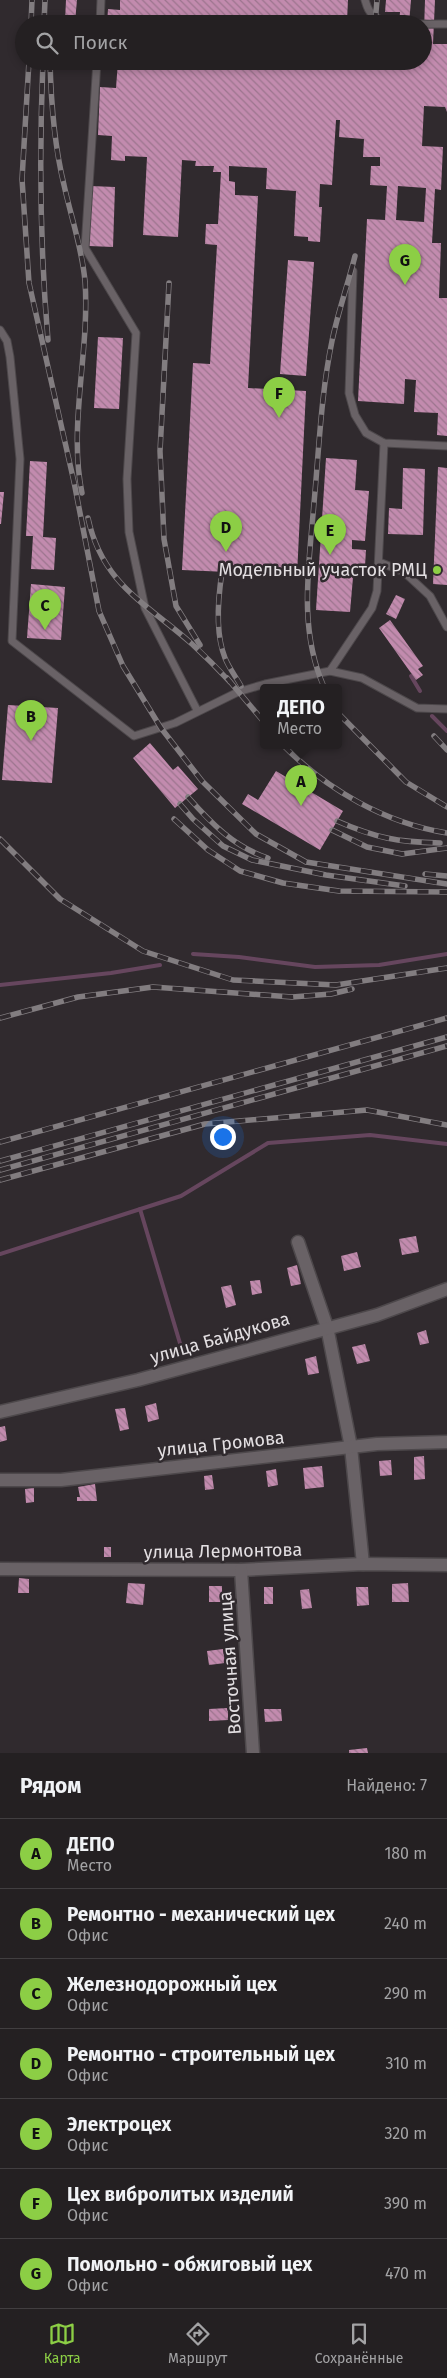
<!DOCTYPE html>
<html lang="ru">
<meta charset="utf-8">
<style>
:root{--surface:#242022;--page:#2c282a;--text:#f1f3f6;--muted:#a3a3a5;--line:#413e40;--accent:#8cce45}
body{margin:0;font-family:"Fira Sans",sans-serif;background:var(--page);color:var(--text)}
.you{position:absolute;left:222px;top:1136px;width:18px;height:18px;margin:-12px;border:4px solid #fff;border-radius:50%;background:#1a73e8;box-shadow:0 0 0 8px #1a73e833}
.badge{display:grid;place-items:center;width:32px;height:32px;border-radius:50%;background:var(--accent);color:#111;font-size:16px;font-weight:700}
.pin{position:absolute;translate:-50% -41px;filter:drop-shadow(0 1px 2px #0008)}
.pin::after{content:'';position:absolute;top:26px;width:18px;height:15px;background:inherit;clip-path:polygon(0 0,100% 0,50% 100%)}
.popup{position:absolute;left:260px;top:684px;width:82px;height:65px;box-sizing:border-box;display:grid;place-content:center;border-radius:5px;background:var(--surface);filter:drop-shadow(0 1px 4px #0005);font-size:16px;white-space:nowrap;color:var(--muted)}
.popup b{font-size:19px;color:var(--text)}
.popup::after{content:'';position:absolute;left:50%;top:100%;margin-left:-10px;border:10px solid transparent;border-top-color:var(--surface)}
.list{margin:0;padding:0;list-style:none}
h2{display:flex;justify-content:space-between;align-items:center;height:65px;margin:0;padding:0 20px;font-size:21px}
h2 small{font-size:16px;font-weight:400;color:var(--muted)}
.list li{display:grid;grid-template-columns:32px 1fr auto;gap:15px;align-items:center;box-sizing:border-box;height:70px;padding:0 20px;border-top:1px solid var(--line)}
.list b{display:block;font-size:19px;white-space:nowrap}
.list p{margin:0;font-size:16px;white-space:nowrap;color:var(--muted)}
.list em{font-size:16px;font-style:normal;color:var(--muted)}
.icon{flex:none;width:28px;height:28px;fill:none;stroke:currentColor;stroke-width:2;stroke-linecap:round;stroke-linejoin:round}
.map{position:relative;flex:none;width:447px;height:1753px;overflow:hidden}
.search{position:absolute;background:var(--surface);box-shadow:0 2px 8px #0003;left:15px;right:15px;top:15px;height:55px;display:flex;align-items:center;gap:12px;box-sizing:border-box;padding:0 18px;border-radius:28px;color:var(--muted);font-size:19px}
.sheet{height:555px;background:var(--surface)}
nav{display:flex;justify-content:space-around;align-items:center;box-sizing:border-box;height:70px;border-top:1px solid var(--line);background:var(--surface);font-size:14px;color:var(--muted)}
nav a{display:grid;justify-items:center;gap:2px}
nav .on{color:var(--accent)}
.map>svg:first-child{display:block}
</style>
<div class="map">
<svg width="447" height="1753" viewBox="0 0 447 1753">
<defs>
<pattern id="building-back-hatch" width="6" height="6" patternUnits="userSpaceOnUse" patternTransform="scale(1.25)"><rect width="6" height="6" fill="#c28bae"/><path d="M-1 5l2 2M0 0l6 6M5-1l2 2" fill="none" stroke="#9c758e"/></pattern>
</defs>
<rect width="100%" height="100%" fill="#302a2e"/>
<g fill="none" stroke-linecap="round" stroke-linejoin="round">
<!-- stream -->
<g stroke="#66465e" stroke-width="4">
<path d="M 411,676 L 420,691"/>
<path d="M 432,716 L 447,731"/>
<path d="M 193,954 L 239,957 L 315,967 L 379,965 L 447,954"/>
<path d="M 0,985 L 111,973 L 160,965"/>
<path d="M 140,1209 L 182,1350"/>
<path d="M 0,1254 L 181,1196 L 268,1143 L 370,1135 L 447,1144"/>
</g>
</g>
<!-- building -->
<g fill="url(#building-back-hatch)" fill-rule="evenodd">
<path d="M 66,0 L 77,0 L 75,22 L 65,21 Z"/>
<path d="M 120,0 L 348,0 L 347,21 L 372,24 L 107,24 L 108,9 L 120,10 Z"/>
<path d="M 386,0 L 411,0 L 409,24 L 399,24 L 400,12 L 385,12 Z"/>
<path d="M 425,0 L 435,0 L 433,44 L 447,44 L 447,112 L 445,107 L 424,106 L 422,146 L 443,147 L 441,190 L 435,189 L 432,243 L 441,243 L 439,298 L 447,298 L 447,436 L 437,435 L 438,413 L 414,412 L 416,380 L 405,379 L 404,404 L 358,401 L 367,219 L 385,220 L 387,186 L 370,185 L 371,166 L 380,166 L 380,157 L 363,157 L 364,139 L 339,137 L 340,120 L 336,120 L 332,185 L 320,184 L 319,207 L 322,207 L 320,242 L 308,241 L 308,237 L 294,236 L 296,191 L 266,189 L 267,168 L 229,166 L 229,181 L 235,182 L 235,195 L 258,196 L 248,388 L 306,391 L 297,575 L 182,570 L 193,363 L 210,364 L 217,245 L 205,244 L 206,224 L 218,224 L 221,172 L 213,172 L 214,166 L 195,166 L 196,161 L 182,160 L 178,237 L 143,235 L 147,157 L 125,156 L 125,161 L 111,160 L 112,136 L 98,135 L 100,87 L 116,88 L 118,61 L 423,61 ZM 398,186 L 426,188 L 424,222 L 396,220 Z"/>
<path d="M 91,186 L 115,187 L 113,247 L 89,246 Z"/>
<path d="M 288,260 L 314,262 L 306,376 L 280,374 Z"/>
<path d="M 98,337 L 123,338 L 119,409 L 94,408 Z"/>
<path d="M 326,458 L 357,460 L 355,490 L 369,491 L 365,541 L 352,540 L 352,549 L 366,550 L 365,566 L 354,566 L 350,612 L 316,610 Z"/>
<path d="M 30,461 L 47,462 L 43,537 L 56,538 L 54,570 L 31,569 L 33,536 L 26,536 Z"/>
<path d="M 438,467 L 447,468 L 447,585 L 433,584 Z"/>
<path d="M 403,468 L 425,469 L 423,535 L 388,534 L 389,508 L 402,509 Z"/>
<path d="M 0,492 L 4,492 L 1,524 L 0,524 Z"/>
<path d="M 31,584 L 65,587 L 61,640 L 27,638 Z"/>
<path d="M 396,595 L 405,599 L 396,619 L 386,614 Z"/>
<path d="M 390,620 L 423,666 L 418,669 L 423,675 L 416,680 L 379,628 Z"/>
<path d="M 8,705 L 58,708 L 52,783 L 2,780 Z"/>
<path d="M 150,743 L 173,770 L 178,766 L 198,789 L 175,808 L 133,758 Z"/>
<path d="M 276,771 L 343,811 L 320,850 L 242,804 L 248,794 L 258,800 Z"/>
<path d="M 416,1236 L 419,1252 L 402,1255 L 399,1239 Z"/>
<path d="M 357,1252 L 361,1267 L 344,1271 L 341,1256 Z"/>
<path d="M 297,1265 L 301,1284 L 291,1286 L 287,1268 Z"/>
<path d="M 260,1280 L 262,1293 L 252,1295 L 250,1281 Z"/>
<path d="M 231,1285 L 236,1305 L 226,1308 L 221,1287 Z"/>
<path d="M 426,1330 L 429,1343 L 420,1345 L 417,1333 Z"/>
<path d="M 365,1344 L 370,1361 L 357,1364 L 352,1347 Z"/>
<path d="M 316,1356 L 319,1373 L 308,1375 L 305,1359 Z"/>
<path d="M 156,1403 L 159,1419 L 148,1422 L 145,1406 Z"/>
<path d="M 125,1408 L 129,1429 L 120,1431 L 115,1409 Z"/>
<path d="M 5,1426 L 7,1440 L 0,1442 L 0,1427 Z"/>
<path d="M 424,1456 L 425,1479 L 414,1480 L 414,1457 Z"/>
<path d="M 391,1460 L 392,1475 L 380,1476 L 379,1461 Z"/>
<path d="M 322,1466 L 324,1487 L 305,1489 L 303,1468 Z"/>
<path d="M 276,1469 L 278,1485 L 268,1487 L 266,1471 Z"/>
<path d="M 212,1475 L 214,1489 L 205,1490 L 204,1476 Z"/>
<path d="M 95,1484 L 97,1501 L 77,1501 L 77,1497 L 80,1497 L 78,1487 Z"/>
<path d="M 34,1488 L 34,1502 L 26,1503 L 25,1489 Z"/>
<rect x="104" y="1547" width="7" height="10"/>
<path d="M 19,1578 L 29,1579 L 29,1593 L 18,1593 Z"/>
<path d="M 128,1583 L 145,1584 L 143,1605 L 126,1603 Z"/>
<path d="M 408,1583 L 409,1602 L 392,1602 L 392,1584 Z"/>
<rect x="209" y="1586" width="13" height="16"/>
<rect x="264" y="1587" width="9" height="17"/>
<path d="M 356,1587 L 368,1587 L 369,1605 L 357,1606 Z"/>
<path d="M 309,1589 L 312,1608 L 302,1609 L 300,1590 Z"/>
<path d="M 223,1649 L 225,1663 L 209,1665 L 207,1651 Z"/>
<path d="M 228,1708 L 228,1720 L 209,1721 L 209,1709 Z"/>
<path d="M 264,1709 L 281,1709 L 282,1721 L 265,1722 Z"/>
<path d="M 367,1748 L 368,1753 L 349,1753 L 349,1750 Z"/>
</g>
<g fill="none" stroke-linecap="round" stroke-linejoin="round">
<!-- lane casing -->
<g stroke="#4d484b" stroke-width="9">
<g id="lane">
<path d="M 365,0 C 367,7 369,13 375,17 C 388,26 430,24 447,24"/>
<path d="M 100,24 L 101,0"/>
<path d="M 97,61 L 85,248 L 136,333 L 127,479 L 129,532 L 145,608 L 197,710"/>
<path d="M 353,271 L 349,393 L 355,415 L 366,433 L 384,443 L 447,446"/>
<path d="M 0,330 L 7,341 L 10,357 L 20,459 L 12,641 L 134,736 L 175,723 L 238,692 L 265,684 L 330,671 L 362,678 L 417,708 L 447,709"/>
<path d="M 379,562 L 404,572 L 430,596 L 447,627"/>
<path d="M 330,671 L 372,608 L 377,591 L 384,443"/>
</g>
</g>
<!-- street casing -->
<g stroke="#4d484b" stroke-width="15">
<g id="street">
<path d="M 298,1242 L 327,1327 L 351,1447 L 363,1564"/>
<path d="M 0,1412 L 138,1380 L 377,1315 L 447,1289"/>
<path d="M 0,1480 L 61,1480 L 377,1444 L 447,1442"/>
<path d="M 0,1569 L 241,1570 L 363,1564 L 447,1565"/>
<path d="M 241,1570 L 253,1753"/>
</g>
</g>
<!-- lane -->
<use href="#lane" stroke="#696266" stroke-width="7"/>
<!-- street -->
<use href="#street" stroke="#696266" stroke-width="12"/>
<!-- rail casing -->
<g stroke="#827d80" stroke-width="5.5">
<g id="rail">
<path d="M 31,24 L 32,0"/>
<path d="M 44,24 L 45,0"/>
<path d="M 375,24 L 377,0"/>
<path d="M 29,61 L 22,179 L 29,283 L 74,482 L 99,611 L 123,666 L 161,728 L 202,781 L 256,834 L 306,862 L 447,884"/>
<path d="M 43,61 C 39,155 40,247 48,340"/>
<path d="M 50,61 C 51,103 54,144 64,185 C 71,217 82,248 85,281 C 90,351 68,425 82,493"/>
<path d="M 169,283 L 160,451 L 164,539 L 176,606 L 200,645"/>
<path d="M 88,518 C 102,584 146,603 192,644 C 205,656 218,669 230,682"/>
<path d="M 222,572 C 218,598 215,633 225,658 C 229,668 236,677 241,686"/>
<path d="M 227,678 L 264,722"/>
<path d="M 324,687 C 298,628 309,566 314,503 C 319,449 321,394 332,341 C 338,312 348,284 355,256"/>
<path d="M 338,713 L 406,782 L 447,807"/>
<path d="M 434,736 L 447,750"/>
<path d="M 283,745 C 327,790 385,823 447,833"/>
<path d="M 188,797 C 211,823 234,847 268,858"/>
<path d="M 180,804 L 193,819 L 223,846 L 252,860 L 326,875 L 405,886"/>
<path d="M 174,819 L 208,850 L 240,871 L 283,883 L 339,891 L 447,892"/>
<path d="M 337,821 C 376,838 397,842 440,843"/>
<path d="M 332,830 L 367,847 L 402,854 L 447,848"/>
<path d="M 0,839 L 60,899 L 143,951 L 233,980 L 336,985 L 447,968"/>
<path d="M 425,874 L 447,876"/>
<path d="M 0,1018 L 78,997 L 153,987 L 292,997 L 331,994 L 352,989"/>
<path d="M 0,1142 L 447,1018"/>
<path d="M 0,1161 L 447,1037"/>
<path d="M 0,1170 L 447,1046"/>
<path d="M 0,1180 L 205,1124 L 367,1110 L 447,1125"/>
</g>
</g>
<!-- rail -->
<use href="#rail" stroke="#302a2e" stroke-width="4" stroke-dasharray="11" stroke-linecap="butt"/>
</g>
<!-- markers -->
<circle fill="#8cce45" stroke="#302a2e" stroke-width="2" cx="437" cy="570" r="5"/>
<g text-anchor="middle" dominant-baseline="central" stroke-width="5" stroke-linejoin="round" paint-order="stroke">
<!-- poi labels -->
<g font-size="18" fill="#e3dfe2" stroke="#302a2e" text-anchor="end">
<text x="427" y="570">Модельный участок РМЦ</text>
</g>
<!-- street labels -->
<g font-size="18" fill="#e3dfe2" stroke="#302a2e">
<text transform="translate(220 1338) rotate(-16)">улица Байдукова</text>
<text transform="translate(221 1444) rotate(-6)">улица Громова</text>
<text transform="translate(223 1551) rotate(-1)">улица Лермонтова</text>
<text transform="translate(230 1663) rotate(-94)">Восточная улица</text>
</g>
</g>
</svg>
<div class="you"></div>
<div class="pin badge" style="left:301px;top:806px">A</div>
<div class="popup"><b>ДЕПО</b>Место</div>
<div class="pin badge" style="left:31px;top:741px">B</div>
<div class="pin badge" style="left:45px;top:630px">C</div>
<div class="pin badge" style="left:226px;top:552px">D</div>
<div class="pin badge" style="left:330px;top:555px">E</div>
<div class="pin badge" style="left:279px;top:418px">F</div>
<div class="pin badge" style="left:405px;top:285px">G</div>
<div class="search"><svg class="icon" aria-label="search" viewBox="0 0 24 24"><circle cx="10" cy="10" r="6"/><path d="M15 15l6 6"/></svg>Поиск</div>
</div>
<section class="sheet">
<h2>Рядом<small>Найдено: 7</small></h2>
<ul class="list">
<li><span class="badge">A</span><div><b>ДЕПО</b><p>Место</p></div><em>180 m</em></li>
<li><span class="badge">B</span><div><b>Ремонтно - механический цех</b><p>Офис</p></div><em>240 m</em></li>
<li><span class="badge">C</span><div><b>Железнодорожный цех</b><p>Офис</p></div><em>290 m</em></li>
<li><span class="badge">D</span><div><b>Ремонтно - строительный цех</b><p>Офис</p></div><em>310 m</em></li>
<li><span class="badge">E</span><div><b>Электроцех</b><p>Офис</p></div><em>320 m</em></li>
<li><span class="badge">F</span><div><b>Цех вибролитых изделий</b><p>Офис</p></div><em>390 m</em></li>
<li><span class="badge">G</span><div><b>Помольно - обжиговый цех</b><p>Офис</p></div><em>470 m</em></li>
</ul>
</section>
<nav>
<a class="on"><svg class="icon" aria-label="map" viewBox="0 0 24 24"><path d="M3 6l6-2 6 2 6-2v14l-6 2-6-2-6 2zM9 4v14M15 6v14"/></svg>Карта</a>
<a><svg class="icon" aria-label="directions" viewBox="0 0 24 24"><path d="M12 3l9 9-9 9-9-9zM9 14v-3h6M13 9l2 2-2 2"/></svg>Маршрут</a>
<a><svg class="icon" aria-label="saved" viewBox="0 0 24 24"><path d="M7 4h10v16l-5-4-5 4z"/></svg>Сохранённые</a>
</nav>
